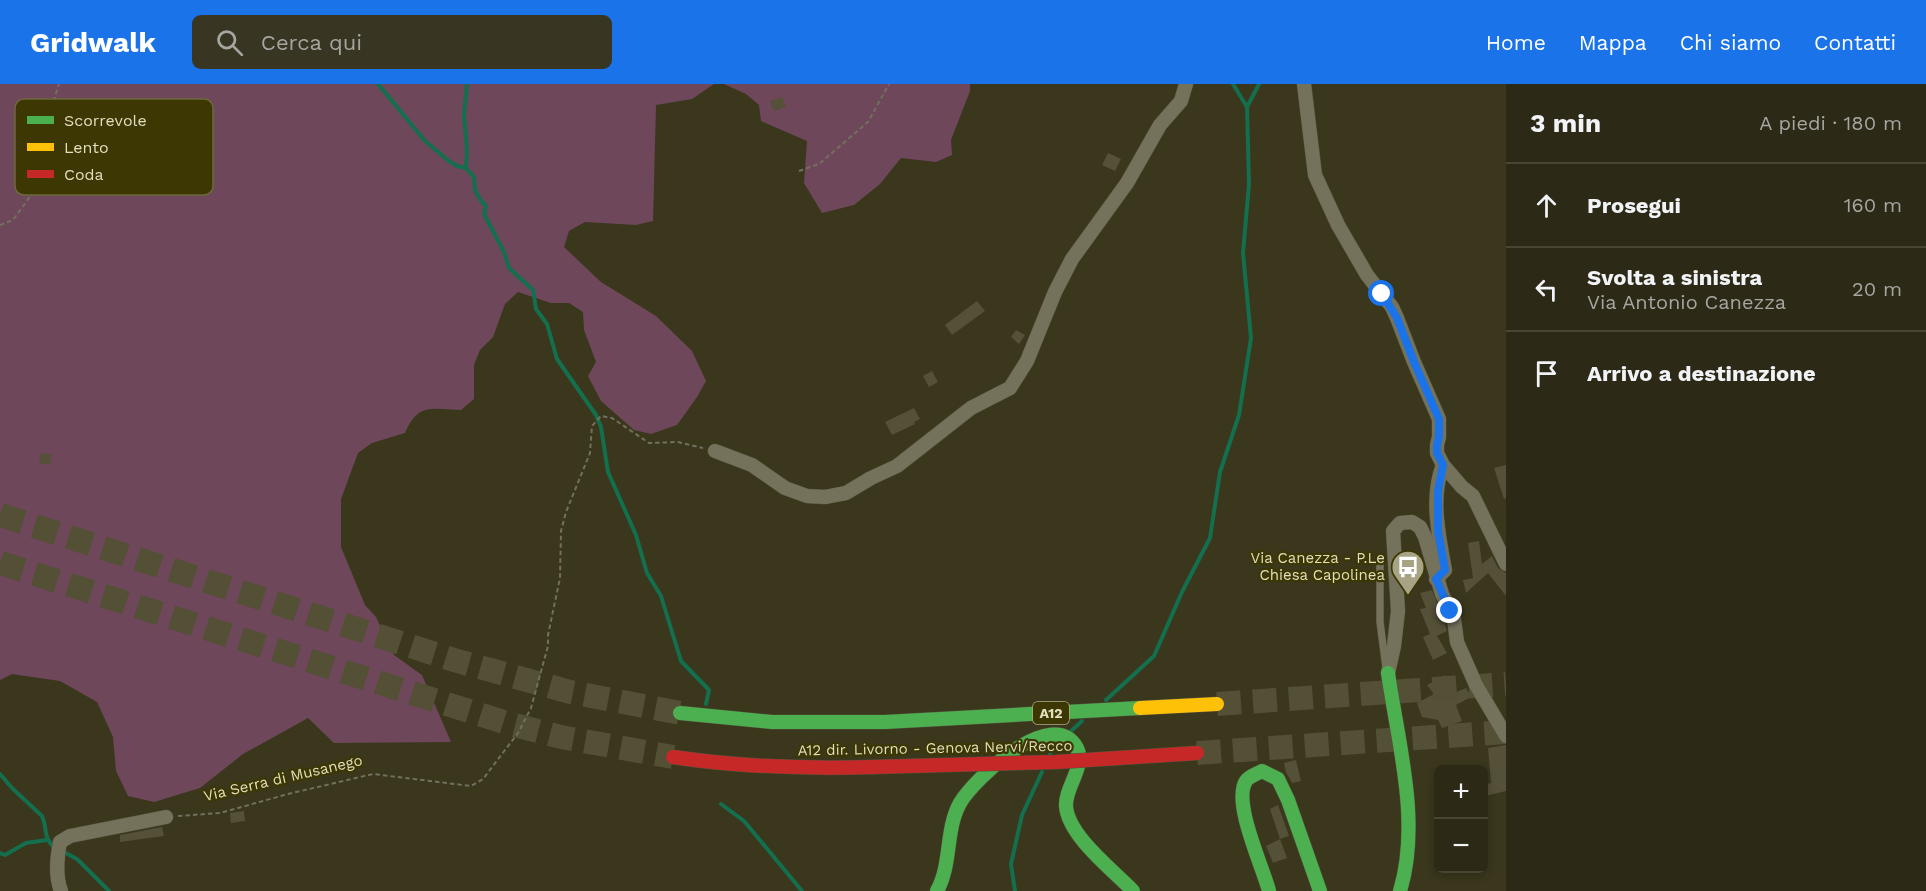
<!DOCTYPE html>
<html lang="it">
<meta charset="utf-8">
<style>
:root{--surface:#2c2916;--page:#383523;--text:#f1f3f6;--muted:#a6a6a1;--line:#484535;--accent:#1a73e8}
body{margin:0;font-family:"Work Sans",sans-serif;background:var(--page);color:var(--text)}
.controls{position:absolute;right:18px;bottom:18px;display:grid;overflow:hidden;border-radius:9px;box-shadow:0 3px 9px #0003}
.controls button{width:54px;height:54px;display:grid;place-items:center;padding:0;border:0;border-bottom:2px solid var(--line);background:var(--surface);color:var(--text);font:30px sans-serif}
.stop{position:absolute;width:18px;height:18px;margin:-14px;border:4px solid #1a73e8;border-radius:50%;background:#fff}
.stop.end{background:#1a73e8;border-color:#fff;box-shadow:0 2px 6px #0008}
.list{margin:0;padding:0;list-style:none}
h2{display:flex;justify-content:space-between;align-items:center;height:78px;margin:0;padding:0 24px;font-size:26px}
h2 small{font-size:20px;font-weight:400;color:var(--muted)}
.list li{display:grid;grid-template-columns:39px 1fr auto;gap:18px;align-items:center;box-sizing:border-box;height:84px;padding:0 24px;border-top:2px solid var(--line)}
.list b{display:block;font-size:22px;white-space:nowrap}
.list p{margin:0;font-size:20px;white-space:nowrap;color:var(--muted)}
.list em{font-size:20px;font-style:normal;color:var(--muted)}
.icon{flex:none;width:33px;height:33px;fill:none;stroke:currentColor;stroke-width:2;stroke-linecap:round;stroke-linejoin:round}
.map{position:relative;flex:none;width:1506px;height:807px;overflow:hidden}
header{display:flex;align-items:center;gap:36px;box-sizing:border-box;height:84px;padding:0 30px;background:var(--accent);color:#fff}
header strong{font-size:28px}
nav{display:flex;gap:33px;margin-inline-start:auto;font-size:21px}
.search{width:420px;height:54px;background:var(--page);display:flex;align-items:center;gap:15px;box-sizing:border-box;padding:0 21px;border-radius:9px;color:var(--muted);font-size:22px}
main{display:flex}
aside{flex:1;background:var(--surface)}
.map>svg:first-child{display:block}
</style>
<header>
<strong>Gridwalk</strong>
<div class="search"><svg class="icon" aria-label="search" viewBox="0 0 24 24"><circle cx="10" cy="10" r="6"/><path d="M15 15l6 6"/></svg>Cerca qui</div>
<nav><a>Home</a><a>Mappa</a><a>Chi siamo</a><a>Contatti</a></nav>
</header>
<main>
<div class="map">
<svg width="1506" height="807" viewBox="0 0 1506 807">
<rect width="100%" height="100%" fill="#3a371d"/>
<!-- green -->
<g fill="#6e475b">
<path d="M 0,0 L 714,0 L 692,15 L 656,21 L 653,137 L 636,141 L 585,138 L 569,147 L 564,163 L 601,198 L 656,232 L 692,267 L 706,297 L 697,313 L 677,341 L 651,350 L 634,346 L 601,317 L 588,292 L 596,278 L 584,246 L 583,228 L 569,219 L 551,219 L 518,208 L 505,220 L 493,253 L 480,266 L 474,281 L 474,315 L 461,326 C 432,325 418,318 405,349 L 372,359 L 358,369 L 341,415 L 341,463 L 365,521 L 376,533 L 394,571 L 422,591 L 451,658 L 334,659 L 308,634 L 243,670 L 200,704 L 154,718 L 128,712 L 116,687 L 113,653 L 97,618 L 60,597 L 12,590 L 0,596 Z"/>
<path d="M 724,0 L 970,0 L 970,7 L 951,56 L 952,71 L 936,78 L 901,74 L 880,100 L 854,121 L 822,129 L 804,99 L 807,57 L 761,37 L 759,21 L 746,10 Z"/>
</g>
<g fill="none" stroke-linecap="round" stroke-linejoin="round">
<!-- stream -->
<g stroke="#136f4d" stroke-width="4">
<path d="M 378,0 L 425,57 L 449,77 L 457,82 L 466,84 L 471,90 L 474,93 L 475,106 L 481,117 L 486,122 L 484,130 L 504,168 L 509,184 L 533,206 L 536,225 L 547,240 L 557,275 L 596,331 L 601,343 L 608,388 L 636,451 L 647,489 L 661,512 L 681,577 L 709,606 L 706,620"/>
<path d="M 1247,23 L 1259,0"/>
<path d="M 466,84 L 467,65 L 464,31 L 467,0"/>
<path d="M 1106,616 L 1154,572 L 1182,508 L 1210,454 L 1220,388 L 1239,331 L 1251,254 L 1243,169 L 1249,100 L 1247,23 L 1233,0"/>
<path d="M 1068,650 L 1082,637"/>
<path d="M 1050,670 L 1053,663 L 1060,657"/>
<path d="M 0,690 L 12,704 L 42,732 C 48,745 42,753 55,764"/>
<path d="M 721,720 L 744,737 L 802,807"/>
<path d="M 62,767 L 77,775 L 109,807"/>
<path d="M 0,769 L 5,771 L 26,759 L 47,756"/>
<path d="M 1015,807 L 1011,780 L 1022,731 L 1042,688"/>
</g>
</g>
<!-- building -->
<g fill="#555038">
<path d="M 782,13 L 786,23 L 774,27 L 770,17 Z"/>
<path d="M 1108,69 L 1121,75 L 1115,87 L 1102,81 Z"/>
<path d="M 977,217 L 985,227 L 952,251 L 945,241 Z"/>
<path d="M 1016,246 L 1025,251 L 1019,260 L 1011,253 Z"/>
<path d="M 932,287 L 938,298 L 929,303 L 923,292 Z"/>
<path d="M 914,324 L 920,335 L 914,338 L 915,340 L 892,351 L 885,338 Z"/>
<path d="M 41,369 L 52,371 L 50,381 L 39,379 Z"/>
<path d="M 1506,381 L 1506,414 L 1504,415 L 1494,384 Z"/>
<path d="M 1479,457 L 1482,480 L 1492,472 L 1498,484 L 1506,489 L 1506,512 L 1488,489 L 1466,509 L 1463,496 L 1473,494 L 1468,459 Z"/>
<path d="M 1432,506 L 1445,538 L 1447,547 L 1437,552 L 1447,569 L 1433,576 L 1423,553 L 1430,550 L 1420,525 L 1426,524 L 1420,509 Z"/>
<path d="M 1446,591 L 1454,609 L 1466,604 L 1471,613 L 1456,621 L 1462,637 L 1442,644 L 1438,636 L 1422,633 L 1417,619 L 1434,610 L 1427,601 Z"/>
<path d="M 1506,661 L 1506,707 L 1485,712 L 1484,701 L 1491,699 L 1488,664 Z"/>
<path d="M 1296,676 L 1301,697 L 1292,699 L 1286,688 L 1284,679 Z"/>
<path d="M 1278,721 L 1289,752 L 1280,755 L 1270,725 Z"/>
<path d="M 244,727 L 245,737 L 231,739 L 230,729 Z"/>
<path d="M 162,743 L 164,752 L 120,758 L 120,751 Z"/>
<path d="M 1280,755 L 1287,774 L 1273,779 L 1266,762 Z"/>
</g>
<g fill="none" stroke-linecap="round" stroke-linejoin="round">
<!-- highway-tunnel -->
<g stroke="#535035" stroke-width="24" stroke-dasharray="24 12" stroke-linecap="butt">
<path d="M 0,431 L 454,576 L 570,608 L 680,629"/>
<path d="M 0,479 L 507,639 L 561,653 L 673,673"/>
<path d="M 1217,620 L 1506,600"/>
<path d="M 1197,669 L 1506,648"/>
</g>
<!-- lane casing -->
<g stroke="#53513c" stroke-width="8">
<path id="lane" d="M 1380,475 L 1380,538 L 1386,584"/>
</g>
<!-- street casing -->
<g stroke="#53513c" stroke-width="15">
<g id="street">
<path d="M 1304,0 L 1315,91 L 1338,141 L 1367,191 L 1392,223 L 1397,234 L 1414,278 L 1439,335 L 1439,353 L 1437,361 L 1437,369 L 1443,381 L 1462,403 L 1473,412 L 1506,480"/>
<path d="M 715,367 L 752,381 L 785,404 L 807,412 L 825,413 L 846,409 L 871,394 L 897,382 L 971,324 L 1010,304 L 1027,277 L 1055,208 L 1072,175 L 1127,99 L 1160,41 L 1181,17 L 1186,0"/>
<path d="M 1436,495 L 1445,486 C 1439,453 1430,413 1443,381"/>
<path d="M 1388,589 L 1394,562 L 1398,527 L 1393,447 L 1400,439 L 1412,438 L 1420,443 L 1425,453 L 1442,510 L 1454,535 L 1457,558 L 1476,601 L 1506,652"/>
<path d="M 61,807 C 55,791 57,774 60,758 L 70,752 L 166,733"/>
</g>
</g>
<!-- fast casing -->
<g stroke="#53513c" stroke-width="15">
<g id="fast">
<path d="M 1388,589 C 1398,659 1421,738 1400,807"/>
<path d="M 680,629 L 772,638 L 885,638 L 1140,624"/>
<path d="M 937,807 C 952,780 945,746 960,719 C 974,695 1053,620 1077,664 C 1086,682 1065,703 1066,722 C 1068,752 1113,786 1133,807"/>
<path d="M 1269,807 C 1263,783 1232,718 1246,697 C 1249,692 1257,690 1262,687 L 1278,695 L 1288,716 L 1320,807"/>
</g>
</g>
<!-- slow casing -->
<g stroke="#53513c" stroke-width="15">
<path id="slow" d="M 1140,624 L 1217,620"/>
</g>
<!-- jam casing -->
<g stroke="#53513c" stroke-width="15">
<path id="jam" d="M 673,673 C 740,683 806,685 873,683"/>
</g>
<!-- path -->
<g stroke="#72705d" stroke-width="2" stroke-dasharray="4.5 3" stroke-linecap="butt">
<path d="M 799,87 L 819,80 L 868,38 L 889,0"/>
<path d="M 0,141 L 13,136 L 39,100 L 48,56 L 51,25 L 59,0"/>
<path d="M 1409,500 L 1421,486"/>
<path d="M 178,732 L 220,729 L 288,710 L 373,690 L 471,702 L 483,695 L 518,649 L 531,624 L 548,562 L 548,551 L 560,494 L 561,447 L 566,428 L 590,369 L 592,342 L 601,332 L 612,334 L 649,359 L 678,358 L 703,364"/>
</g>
<!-- lane -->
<use href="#lane" stroke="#75725c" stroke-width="7"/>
<!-- street -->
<use href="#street" stroke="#75725c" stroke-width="14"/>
<!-- fast -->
<use href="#fast" stroke="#4caf50" stroke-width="14"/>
<!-- slow -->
<use href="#slow" stroke="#ffc107" stroke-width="14"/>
<!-- jam -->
<use href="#jam" stroke="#c62828" stroke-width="14"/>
<!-- jam-bridge casing -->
<g stroke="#53513c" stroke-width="15" stroke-linecap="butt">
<path id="jam-bridge" d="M 873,683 L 1056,678 L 1197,669"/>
</g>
<!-- jam-bridge -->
<use href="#jam-bridge" stroke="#c62828" stroke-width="14"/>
</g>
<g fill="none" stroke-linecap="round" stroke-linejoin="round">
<!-- route -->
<path stroke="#1a73e8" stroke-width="8" d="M 1382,210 L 1397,234 L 1414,278 L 1439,335 L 1439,353 L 1437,361 L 1437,369 L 1443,381 L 1438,407 L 1438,447 L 1445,486 L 1436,495 L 1450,527"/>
</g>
<!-- icons -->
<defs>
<g id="bus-pin" transform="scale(1.725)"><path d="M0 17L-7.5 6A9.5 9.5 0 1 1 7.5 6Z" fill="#a7a486" stroke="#3c3703"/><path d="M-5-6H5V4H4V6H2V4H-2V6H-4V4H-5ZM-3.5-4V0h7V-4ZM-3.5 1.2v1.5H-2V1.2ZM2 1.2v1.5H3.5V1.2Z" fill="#fff"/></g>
</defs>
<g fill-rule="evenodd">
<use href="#bus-pin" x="1408" y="483"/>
</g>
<g text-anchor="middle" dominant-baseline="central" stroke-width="4.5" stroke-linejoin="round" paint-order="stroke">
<!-- shield labels -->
<rect fill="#3c3703" stroke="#b0ad87" stroke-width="1.5" x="1033" y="618" width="36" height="22" rx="4.5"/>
<g font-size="14" font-weight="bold" fill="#e2dfbf">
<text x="1051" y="629">A12</text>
</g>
<!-- poi labels -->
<g font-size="15" fill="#e2dfbf" stroke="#3c3703" text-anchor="end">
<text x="1385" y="474">Via Canezza - P.Le<tspan x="1385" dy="17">Chiesa Capolinea</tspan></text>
</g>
<!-- street labels -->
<g font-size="15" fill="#e2dfbf" stroke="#3c3703">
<text transform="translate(935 664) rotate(-1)">A12 dir. Livorno - Genova Nervi/Recco</text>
<text transform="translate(283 694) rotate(-13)">Via Serra di Musanego</text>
</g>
</g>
<!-- legend -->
<rect x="15" y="15" width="198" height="96" rx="9" fill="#3c3703" stroke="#6e693b" stroke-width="1.5"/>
<rect x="27" y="32" width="27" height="8" fill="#4caf50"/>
<rect x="27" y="59" width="27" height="8" fill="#ffc107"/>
<rect x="27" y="86" width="27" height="8" fill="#c62828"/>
<g font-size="16" fill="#e2dfbf">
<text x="64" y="42">Scorrevole</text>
<text x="64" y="69">Lento</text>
<text x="64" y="96">Coda</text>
</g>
</svg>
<div class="controls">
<button>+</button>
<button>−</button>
</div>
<div class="stop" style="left:1382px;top:210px"></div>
<div class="stop end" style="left:1450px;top:527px"></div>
</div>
<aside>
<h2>3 min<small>A piedi · 180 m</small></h2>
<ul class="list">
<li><svg class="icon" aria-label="ahead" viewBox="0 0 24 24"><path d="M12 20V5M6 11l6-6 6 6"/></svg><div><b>Prosegui</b></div><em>160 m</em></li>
<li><svg class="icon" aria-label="left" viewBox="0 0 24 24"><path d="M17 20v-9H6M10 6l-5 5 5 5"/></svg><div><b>Svolta a sinistra</b><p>Via Antonio Canezza</p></div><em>20 m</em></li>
<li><svg class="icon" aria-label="arrive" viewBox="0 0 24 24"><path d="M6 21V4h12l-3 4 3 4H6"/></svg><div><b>Arrivo a destinazione</b></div></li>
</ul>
</aside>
</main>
